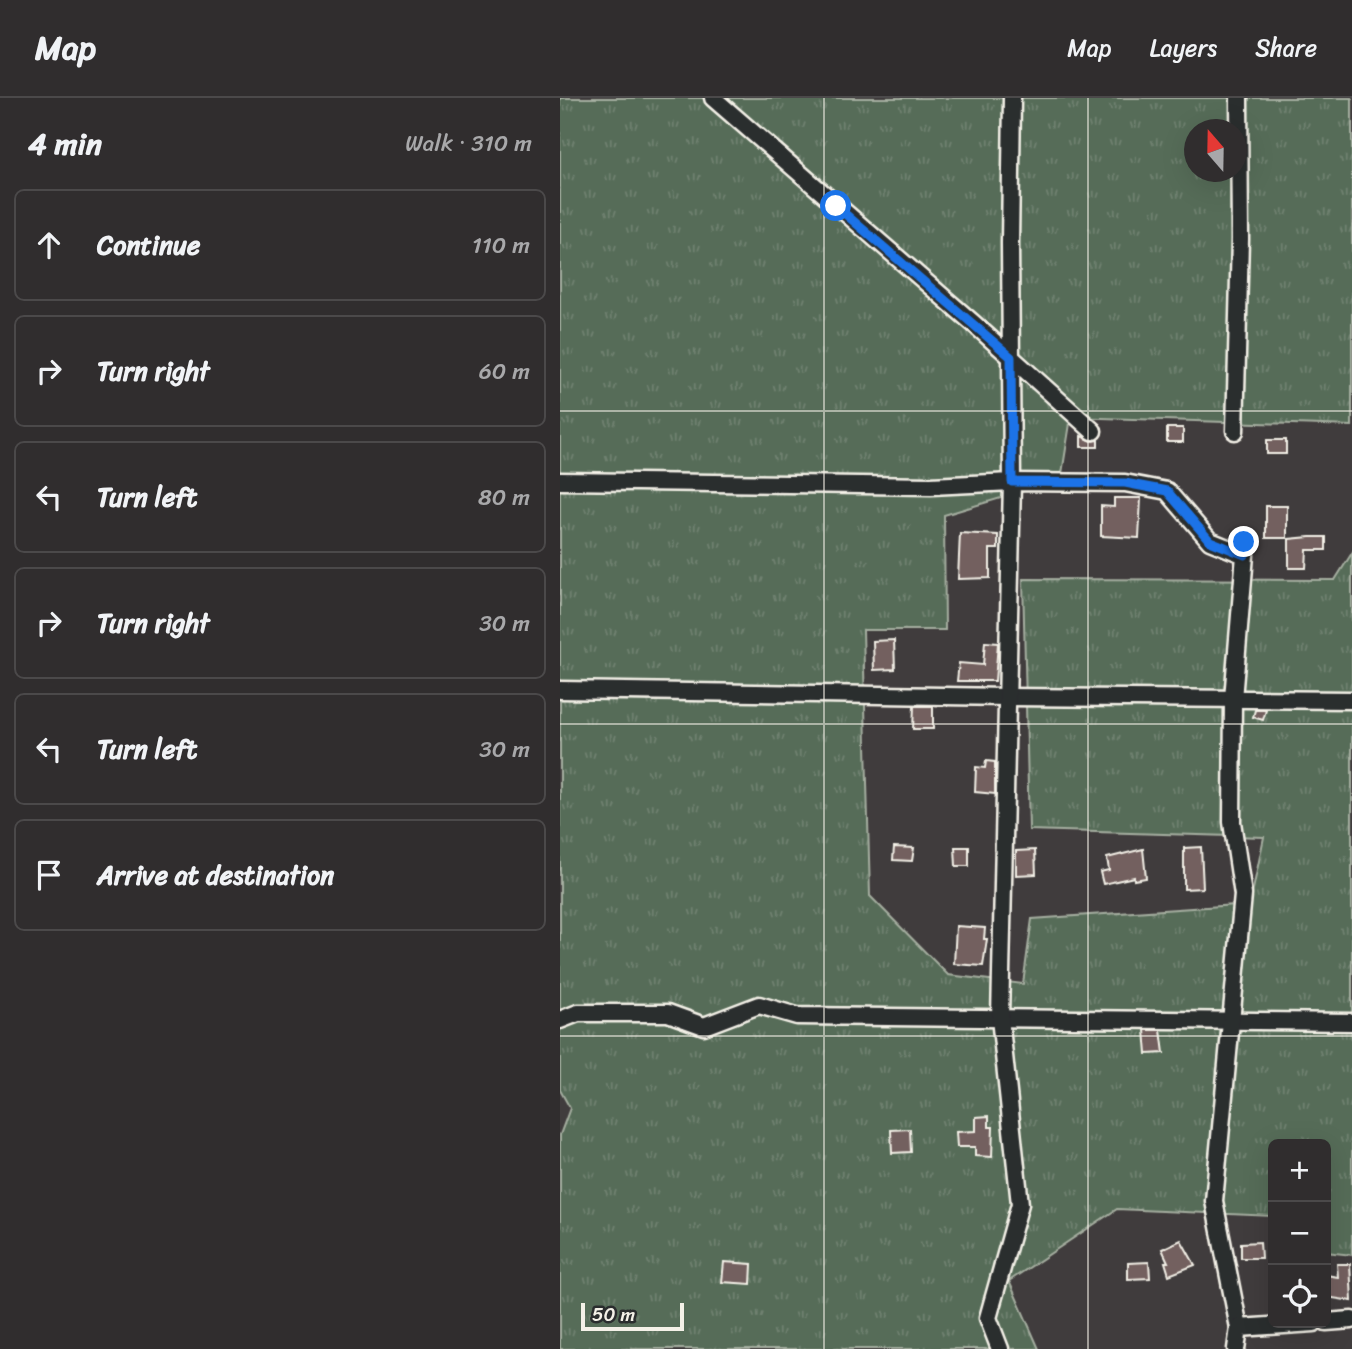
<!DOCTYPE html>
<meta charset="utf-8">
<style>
:root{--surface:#302d2e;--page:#3c393a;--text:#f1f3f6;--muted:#a8a8aa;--line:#4b494a}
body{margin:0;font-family:Sriracha,sans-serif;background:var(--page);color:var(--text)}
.controls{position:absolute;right:21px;bottom:21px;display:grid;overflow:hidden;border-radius:10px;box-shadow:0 7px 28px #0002}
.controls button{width:63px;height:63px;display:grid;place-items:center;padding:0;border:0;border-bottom:2px solid var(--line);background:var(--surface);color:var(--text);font:35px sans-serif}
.compass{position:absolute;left:624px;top:21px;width:63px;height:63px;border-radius:50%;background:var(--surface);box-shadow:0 7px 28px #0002;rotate:340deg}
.scale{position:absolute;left:21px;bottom:18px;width:103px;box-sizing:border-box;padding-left:7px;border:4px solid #f4f1e8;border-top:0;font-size:19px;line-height:24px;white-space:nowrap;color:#f4f1e8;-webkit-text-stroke:5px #2a2d2e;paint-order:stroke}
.stop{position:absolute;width:21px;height:21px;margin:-16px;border:5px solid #1a73e8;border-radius:50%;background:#fff}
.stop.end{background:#1a73e8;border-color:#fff;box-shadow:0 2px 7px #0008}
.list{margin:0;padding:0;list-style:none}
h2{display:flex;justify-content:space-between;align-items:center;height:91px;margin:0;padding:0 28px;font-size:30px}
h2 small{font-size:23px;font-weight:400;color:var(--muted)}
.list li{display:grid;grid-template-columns:46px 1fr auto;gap:21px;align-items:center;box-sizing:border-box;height:112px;margin:0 14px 14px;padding:0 14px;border:2px solid var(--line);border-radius:10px}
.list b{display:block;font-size:26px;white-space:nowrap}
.list em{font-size:23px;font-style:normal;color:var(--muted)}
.icon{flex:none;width:38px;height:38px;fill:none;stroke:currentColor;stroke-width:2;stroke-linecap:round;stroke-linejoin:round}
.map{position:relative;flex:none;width:792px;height:1251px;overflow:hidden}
header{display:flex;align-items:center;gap:42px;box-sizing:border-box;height:98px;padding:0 35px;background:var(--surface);border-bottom:2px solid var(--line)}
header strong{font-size:33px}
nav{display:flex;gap:38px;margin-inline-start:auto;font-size:24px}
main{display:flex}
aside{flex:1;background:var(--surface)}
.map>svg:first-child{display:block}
</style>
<header>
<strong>Map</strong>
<nav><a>Map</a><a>Layers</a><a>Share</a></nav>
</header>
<main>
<aside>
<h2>4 min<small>Walk · 310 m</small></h2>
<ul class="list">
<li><svg class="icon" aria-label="ahead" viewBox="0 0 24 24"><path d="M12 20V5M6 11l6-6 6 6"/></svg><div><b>Continue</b></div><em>110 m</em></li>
<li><svg class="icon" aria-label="right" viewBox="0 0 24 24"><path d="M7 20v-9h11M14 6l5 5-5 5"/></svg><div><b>Turn right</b></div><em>60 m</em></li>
<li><svg class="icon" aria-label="left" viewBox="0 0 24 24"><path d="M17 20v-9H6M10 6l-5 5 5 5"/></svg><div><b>Turn left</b></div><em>80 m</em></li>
<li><svg class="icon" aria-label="right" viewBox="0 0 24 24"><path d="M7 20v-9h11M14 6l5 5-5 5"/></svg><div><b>Turn right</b></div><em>30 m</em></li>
<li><svg class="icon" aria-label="left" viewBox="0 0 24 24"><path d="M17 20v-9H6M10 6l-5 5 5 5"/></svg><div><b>Turn left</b></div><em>30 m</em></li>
<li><svg class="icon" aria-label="arrive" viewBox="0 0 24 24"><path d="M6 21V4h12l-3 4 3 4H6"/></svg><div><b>Arrive at destination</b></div></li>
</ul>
</aside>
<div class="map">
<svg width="792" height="1251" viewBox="0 0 792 1251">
<defs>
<pattern id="grass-tufts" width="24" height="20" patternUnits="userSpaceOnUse" patternTransform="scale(1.75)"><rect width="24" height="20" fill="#566c58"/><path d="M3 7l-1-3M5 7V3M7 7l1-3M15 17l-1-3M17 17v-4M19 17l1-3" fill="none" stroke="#6f8170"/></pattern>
</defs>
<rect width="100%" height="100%" fill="#403c3d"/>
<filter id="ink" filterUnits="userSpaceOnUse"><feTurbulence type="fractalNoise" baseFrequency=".0143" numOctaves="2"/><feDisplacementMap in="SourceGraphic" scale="14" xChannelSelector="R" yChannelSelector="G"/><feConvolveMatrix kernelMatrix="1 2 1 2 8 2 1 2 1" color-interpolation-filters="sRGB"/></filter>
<g filter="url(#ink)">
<!-- grass -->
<path fill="url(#grass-tufts)" stroke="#a5aea0" stroke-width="2" fill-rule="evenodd" d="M 0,0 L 792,0 L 792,328 L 511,319 L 501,382 L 384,417 L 385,532 L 303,532 L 310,798 L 388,877 L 463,886 L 472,821 L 690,806 L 704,739 L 469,732 L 463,481 L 775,482 L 792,455 L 792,1157 L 766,1154 L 766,1046 L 713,1046 L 713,1118 L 557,1111 L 449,1183 L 479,1251 L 0,1251 L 0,1037 L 10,1010 L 0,992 ZM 634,32 L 676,32 L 676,74 L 634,74 Z"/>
<!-- building -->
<g fill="#73605f" stroke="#f4f1e8" stroke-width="2">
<rect x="607" y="330" width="16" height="14"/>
<path d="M 521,338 L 532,343 L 538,342 L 538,349 L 521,349 Z"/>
<rect x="707" y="342" width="19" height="14"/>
<path d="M 554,400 L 581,400 L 579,440 L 541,438 L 541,408 L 554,409 Z"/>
<rect x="706" y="408" width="21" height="32"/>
<path d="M 400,435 L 438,437 L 438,451 L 430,451 L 430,480 L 398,481 Z"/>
<path d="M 750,439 L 766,439 L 766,452 L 747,452 L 746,470 L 729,470 L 729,441 Z"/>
<path d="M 334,542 L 335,571 L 314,572 L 313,543 Z"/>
<path d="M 425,544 L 438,545 L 435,583 L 397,583 L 399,565 L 423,567 Z"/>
<path d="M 354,608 L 373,608 L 373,631 L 353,631 Z"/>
<path d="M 695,612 L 706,612 L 703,622 L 693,619 Z"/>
<path d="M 426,663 L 435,664 L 435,696 L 415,694 L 416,669 L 425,670 Z"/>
<path d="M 334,749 L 354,750 L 352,763 L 333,762 Z"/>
<path d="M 395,749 L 409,749 L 409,768 L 396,768 Z"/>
<path d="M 641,749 L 643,790 L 624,791 L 624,750 Z"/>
<path d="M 583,751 L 586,780 L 574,782 L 574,779 L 543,786 L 540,774 L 549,772 L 547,760 Z"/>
<path d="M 475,752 L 476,776 L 456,777 L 456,753 Z"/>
<path d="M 396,828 L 425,830 L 424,841 L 427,841 L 423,868 L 394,866 Z"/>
<path d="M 585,932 L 601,932 L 604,955 L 587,956 Z"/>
<path d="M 429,1018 L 429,1029 L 433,1029 L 432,1059 L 415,1058 L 415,1049 L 397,1049 L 396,1034 L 416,1033 L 416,1019 Z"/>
<path d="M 350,1031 L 351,1054 L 332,1055 L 331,1032 Z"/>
<path d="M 621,1142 L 635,1167 L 609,1177 L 605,1164 L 608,1164 L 602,1151 Z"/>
<path d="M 700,1144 L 701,1160 L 681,1160 L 681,1145 Z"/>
<path d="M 164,1164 L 192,1166 L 191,1186 L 162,1184 Z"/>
<path d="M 589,1164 L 590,1180 L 568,1181 L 568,1165 Z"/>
<path d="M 777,1166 L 790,1166 L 792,1203 L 766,1199 L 766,1177 L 778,1179 Z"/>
</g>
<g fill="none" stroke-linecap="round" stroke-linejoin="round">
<!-- minor casing -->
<g stroke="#f4f1e8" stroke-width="21">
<g id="minor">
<path d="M 153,0 L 413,225 L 533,333"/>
<path d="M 675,333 L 680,141 L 679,0"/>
<path d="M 0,383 L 371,388 L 452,384 L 450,145 L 452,0"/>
<path d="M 0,592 L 447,599 L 792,602"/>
<path d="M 0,922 L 18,915 L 108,915 L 144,928 L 199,907 L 237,918 L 792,924"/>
<path d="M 766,1224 L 792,1222"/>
<path d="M 440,1251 L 428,1220 L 460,1106 L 440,920 L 452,384 L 565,385 L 607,393 L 650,443 L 685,457 L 673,601 L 672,724 L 683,797 L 654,1103 L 679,1230"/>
<path d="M 676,1251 L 679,1230 L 754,1225"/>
</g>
</g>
<!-- minor -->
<use href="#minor" stroke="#2a2d2e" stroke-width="16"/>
</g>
</g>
<g fill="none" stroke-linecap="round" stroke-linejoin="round" filter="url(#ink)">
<!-- route -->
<path stroke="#1a73e8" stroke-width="9" d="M 276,108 L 451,259 L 452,384 L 565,385 L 607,393 L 650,443 L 685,457 L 684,444"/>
</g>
<!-- grid -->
<path fill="none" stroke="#f4f1e8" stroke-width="2" stroke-opacity="0.55" d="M 264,0 L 264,1251M 528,0 L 528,1251M 0,313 L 792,313M 0,626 L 792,626M 0,938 L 792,938"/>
</svg>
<div class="controls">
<button>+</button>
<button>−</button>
<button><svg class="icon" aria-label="locate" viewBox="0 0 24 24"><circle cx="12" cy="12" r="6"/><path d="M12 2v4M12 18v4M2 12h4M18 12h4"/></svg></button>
</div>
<svg class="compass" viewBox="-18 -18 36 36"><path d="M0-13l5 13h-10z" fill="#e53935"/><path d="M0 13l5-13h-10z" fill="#a8a8aa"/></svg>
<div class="scale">50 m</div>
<div class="stop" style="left:276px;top:108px"></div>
<div class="stop end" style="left:684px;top:444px"></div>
</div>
</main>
